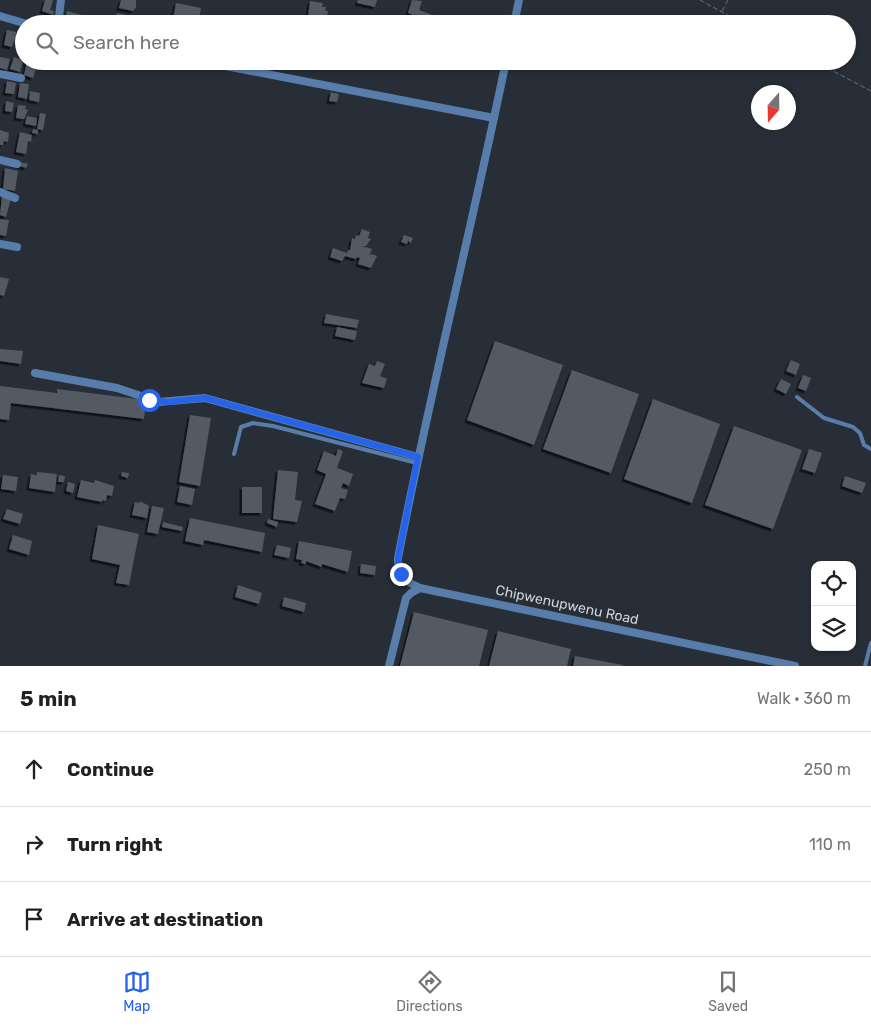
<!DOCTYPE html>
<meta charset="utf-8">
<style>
:root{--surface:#fff;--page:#f2f2f2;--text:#202124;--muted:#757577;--line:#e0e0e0;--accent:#2563eb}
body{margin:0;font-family:Rubik,sans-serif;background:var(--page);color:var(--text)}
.controls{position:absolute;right:15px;bottom:15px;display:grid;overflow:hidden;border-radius:10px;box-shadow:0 1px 4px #0004}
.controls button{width:45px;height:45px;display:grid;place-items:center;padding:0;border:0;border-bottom:1px solid var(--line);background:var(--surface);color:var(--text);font:25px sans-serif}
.compass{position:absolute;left:751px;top:85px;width:45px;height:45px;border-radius:50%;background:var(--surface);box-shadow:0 1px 4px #0004;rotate:200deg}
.stop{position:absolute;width:15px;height:15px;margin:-11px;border:4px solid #2563eb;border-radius:50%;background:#fff}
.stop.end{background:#2563eb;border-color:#fff;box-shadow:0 1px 5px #0008}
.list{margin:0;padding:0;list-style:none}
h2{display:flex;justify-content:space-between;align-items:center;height:65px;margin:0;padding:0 20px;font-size:21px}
h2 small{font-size:16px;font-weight:400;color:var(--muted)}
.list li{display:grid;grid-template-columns:32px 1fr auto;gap:15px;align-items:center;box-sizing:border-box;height:75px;padding:0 20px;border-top:1px solid var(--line)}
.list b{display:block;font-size:19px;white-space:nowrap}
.list em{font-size:16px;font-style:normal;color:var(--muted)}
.icon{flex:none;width:28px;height:28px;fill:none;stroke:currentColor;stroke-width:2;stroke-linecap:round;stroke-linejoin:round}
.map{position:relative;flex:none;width:871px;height:666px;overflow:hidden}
.search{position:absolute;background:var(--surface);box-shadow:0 1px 4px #0004;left:15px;right:15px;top:15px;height:55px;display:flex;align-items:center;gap:12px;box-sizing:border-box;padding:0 18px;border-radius:28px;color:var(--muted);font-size:19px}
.sheet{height:290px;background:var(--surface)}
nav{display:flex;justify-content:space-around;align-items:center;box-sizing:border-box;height:70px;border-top:1px solid var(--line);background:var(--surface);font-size:14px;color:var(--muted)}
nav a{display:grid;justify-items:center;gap:2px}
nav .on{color:var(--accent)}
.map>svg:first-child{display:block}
</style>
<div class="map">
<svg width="871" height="666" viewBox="0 0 871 666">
<defs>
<filter id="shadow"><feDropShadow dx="-2.5" dy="2.5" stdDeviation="0" flood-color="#0009"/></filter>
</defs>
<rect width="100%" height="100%" fill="#272e37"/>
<!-- building -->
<g fill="#535a64" filter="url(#shadow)">
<path d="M 45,0 L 53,0 L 50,10 L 54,11 L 53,15 L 42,11 Z"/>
<path d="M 121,0 L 136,0 L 136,7 L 133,11 L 119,8 Z"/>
<path d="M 358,0 L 377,0 L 375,7 L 357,3 Z"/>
<path d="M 412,0 L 422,1 L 419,10 L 438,17 L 436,24 L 413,24 L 415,16 L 408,13 Z"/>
<path d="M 310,1 L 323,3 L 322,7 L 326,7 L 325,11 L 328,11 L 326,24 L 307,24 Z"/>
<path d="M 176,3 L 201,8 L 198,24 L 172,24 Z"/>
<path d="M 67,11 L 86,16 L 84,24 L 75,24 L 76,22 L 65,19 Z"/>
<path d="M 117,13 L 131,16 L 129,24 L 115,24 Z"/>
<path d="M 466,20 L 477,23 L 477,24 L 464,24 Z"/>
<path d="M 7,30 L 16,32 L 16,42 L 14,41 L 12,47 L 4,45 Z"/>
<path d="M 21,33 L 24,34 L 24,42 L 18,40 Z"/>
<path d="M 0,57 L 10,59 L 7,70 L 0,68 Z"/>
<path d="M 14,57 L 23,60 L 20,72 L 10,69 Z"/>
<path d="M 27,61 L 38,61 L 33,78 L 24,75 Z"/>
<path d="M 7,81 L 16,83 L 14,94 L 5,93 Z"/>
<path d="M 20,83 L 29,84 L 27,99 L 18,97 Z"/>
<path d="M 30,91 L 40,93 L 39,102 L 29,100 Z"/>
<path d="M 331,92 L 339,94 L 337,102 L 329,101 Z"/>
<path d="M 6,101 L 14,103 L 12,112 L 5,111 Z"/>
<path d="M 18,105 L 26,106 L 25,109 L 28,110 L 24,119 L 16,118 Z"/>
<path d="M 40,113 L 46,114 L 43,130 L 37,129 Z"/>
<path d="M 27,116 L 37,118 L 36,126 L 25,124 Z"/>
<path d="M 33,129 L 38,130 L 38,134 L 32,133 Z"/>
<path d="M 0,130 L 9,133 L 8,142 L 4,141 L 3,145 L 0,145 Z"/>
<path d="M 20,132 L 32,135 L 31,142 L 28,141 L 26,154 L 16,152 Z"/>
<path d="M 20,162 L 28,164 L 26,168 L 19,166 Z"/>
<path d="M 5,168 L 18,171 L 15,191 L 3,189 Z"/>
<path d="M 2,196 L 11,198 L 6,217 L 0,215 Z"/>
<path d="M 0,219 L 9,220 L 6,236 L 0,235 Z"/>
<path d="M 362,229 L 370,232 L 368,238 L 371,239 L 366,246 L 362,246 L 372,249 L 369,257 L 371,254 L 377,256 L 371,268 L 358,264 L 360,258 L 357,257 L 356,259 L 345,256 L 342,261 L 330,257 L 333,248 L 347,253 L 348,250 L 350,250 L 352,238 L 355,239 L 356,235 L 359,236 Z"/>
<path d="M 404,235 L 413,238 L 411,243 L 408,241 L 407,244 L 401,242 Z"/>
<path d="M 0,277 L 9,279 L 4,296 L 0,295 Z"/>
<path d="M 326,314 L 359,320 L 357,328 L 324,323 Z"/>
<path d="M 337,327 L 357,331 L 355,340 L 335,336 Z"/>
<path d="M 495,341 L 563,365 L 534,445 L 467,420 Z"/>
<path d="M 0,349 L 23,351 L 21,364 L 0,361 Z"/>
<path d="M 791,360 L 800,364 L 796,375 L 786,371 Z"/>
<path d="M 377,361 L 385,364 L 380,376 L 387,379 L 384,388 L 362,383 L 369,364 L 375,366 Z"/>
<path d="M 572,370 L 639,394 L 611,473 L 543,449 Z"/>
<path d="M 803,375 L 811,378 L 806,391 L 798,388 Z"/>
<path d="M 781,379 L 791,384 L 786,394 L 776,389 Z"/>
<path d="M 0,386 L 57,393 L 57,389 L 146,400 L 144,419 L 11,403 L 9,420 L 0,419 Z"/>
<path d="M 653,399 L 720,424 L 692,503 L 624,479 Z"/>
<path d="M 190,415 L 211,418 L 200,486 L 179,482 Z"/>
<path d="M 734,426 L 802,450 L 773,529 L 705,505 Z"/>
<path d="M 338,449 L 343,451 L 337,468 L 353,474 L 349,486 L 343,483 L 341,488 L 348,490 L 345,499 L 340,498 L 335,511 L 315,504 L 326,474 L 317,470 L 324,451 L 336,456 Z"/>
<path d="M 809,449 L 822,453 L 815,473 L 802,469 Z"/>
<path d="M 278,470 L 298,472 L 295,500 L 302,501 L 297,522 L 273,519 Z"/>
<path d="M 37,472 L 57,474 L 55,492 L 29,488 L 31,474 L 37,475 Z"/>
<path d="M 122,472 L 129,473 L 128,478 L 121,476 Z"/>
<path d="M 3,475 L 18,477 L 16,491 L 1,489 Z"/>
<path d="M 59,475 L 65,476 L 64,482 L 58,482 Z"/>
<path d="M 845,476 L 866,483 L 862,493 L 842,486 Z"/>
<path d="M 81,480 L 94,483 L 95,480 L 114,486 L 112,496 L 107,495 L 106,501 L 103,500 L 102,502 L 77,497 Z"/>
<path d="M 68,482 L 75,484 L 73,493 L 66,491 Z"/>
<path d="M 180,486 L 195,489 L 192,505 L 177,502 Z"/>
<rect x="242" y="487" width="20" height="26"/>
<path d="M 140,501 L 149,506 L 147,518 L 132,515 L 135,502 L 140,503 Z"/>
<path d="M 152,506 L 164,508 L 158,534 L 147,532 Z"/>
<path d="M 7,509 L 23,514 L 20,524 L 3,519 Z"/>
<path d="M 190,518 L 265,533 L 262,552 L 204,540 L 203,545 L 185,541 Z"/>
<path d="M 268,519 L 278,522 L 277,527 L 267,523 Z"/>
<path d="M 163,522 L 183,527 L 182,531 L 162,527 Z"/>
<path d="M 98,525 L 139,534 L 129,585 L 116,583 L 120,565 L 92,559 Z"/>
<path d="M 13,535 L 32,541 L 29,555 L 9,549 Z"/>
<path d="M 299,541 L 352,551 L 348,572 L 322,564 L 322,567 L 306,561 L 306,564 L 301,563 L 302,560 L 296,559 Z"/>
<path d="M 277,545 L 291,548 L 289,558 L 274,555 Z"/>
<path d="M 361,564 L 376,566 L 375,575 L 360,573 Z"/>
<path d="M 238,585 L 262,593 L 259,604 L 235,597 Z"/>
<path d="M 284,597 L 306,603 L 304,612 L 282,606 Z"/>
<path d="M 414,612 L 488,630 L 479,666 L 400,666 Z"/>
<path d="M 498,631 L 571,649 L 567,666 L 489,666 Z"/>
<path d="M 575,656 L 623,665 L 623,666 L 573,666 Z"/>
</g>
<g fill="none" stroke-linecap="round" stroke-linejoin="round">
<!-- path -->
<g stroke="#6b7279" stroke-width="1" stroke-dasharray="5 2.5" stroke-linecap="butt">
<path d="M 700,0 L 744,24"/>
<path d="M 722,11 L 728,0"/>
<path d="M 814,61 L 871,91"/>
</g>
<!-- service -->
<g stroke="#587dab" stroke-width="4">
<path d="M 797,397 L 824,418 L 853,427 L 860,433 L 864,445 L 871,449"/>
<path d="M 234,454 L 241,427 L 253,423 L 273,426 L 417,463"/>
<path d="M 865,666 L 871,643"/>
</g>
<!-- minor -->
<g stroke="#587dab" stroke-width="8">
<path d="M 0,16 L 27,24"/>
<path d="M 58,24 L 61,0"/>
<path d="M 514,24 L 519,0"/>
<path d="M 200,61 L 494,118"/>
<path d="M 0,74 L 21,78"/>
<path d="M 0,160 L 17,164"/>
<path d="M 0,192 L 15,198"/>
<path d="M 0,244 L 17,247"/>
<path d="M 35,373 L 117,388 L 159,402 L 205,398 L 418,457"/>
<path d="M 420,588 C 406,582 397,574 398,558 C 430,392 472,227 506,61"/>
<path d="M 389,666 L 406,598 L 411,593 L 420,588 L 795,666"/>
</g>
</g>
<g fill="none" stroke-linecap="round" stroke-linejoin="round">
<!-- route -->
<path stroke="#2563eb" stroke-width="6" d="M 149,400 L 168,402 L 205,398 L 418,457 L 398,558 L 401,574"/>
</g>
<g text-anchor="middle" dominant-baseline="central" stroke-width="4.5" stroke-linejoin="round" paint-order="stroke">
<!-- street labels -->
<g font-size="14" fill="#ced3d8" stroke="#272e37">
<text transform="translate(567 605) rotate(12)">Chipwenupwenu Road</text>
</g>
</g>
</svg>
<div class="controls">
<button><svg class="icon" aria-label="locate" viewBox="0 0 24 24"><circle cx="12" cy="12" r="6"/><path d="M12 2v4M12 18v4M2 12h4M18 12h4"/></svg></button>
<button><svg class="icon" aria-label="layers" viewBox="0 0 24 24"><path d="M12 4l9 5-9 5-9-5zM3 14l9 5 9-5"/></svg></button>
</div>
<svg class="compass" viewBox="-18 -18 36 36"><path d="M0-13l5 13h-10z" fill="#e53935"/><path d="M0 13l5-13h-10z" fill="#757577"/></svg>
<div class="stop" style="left:149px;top:400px"></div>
<div class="stop end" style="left:401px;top:574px"></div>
<div class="search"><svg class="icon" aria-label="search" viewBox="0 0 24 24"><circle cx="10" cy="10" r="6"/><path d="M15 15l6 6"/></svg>Search here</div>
</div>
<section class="sheet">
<h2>5 min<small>Walk · 360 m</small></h2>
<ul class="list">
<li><svg class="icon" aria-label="ahead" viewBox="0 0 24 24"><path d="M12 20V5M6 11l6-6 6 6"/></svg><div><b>Continue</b></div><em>250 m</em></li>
<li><svg class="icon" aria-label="right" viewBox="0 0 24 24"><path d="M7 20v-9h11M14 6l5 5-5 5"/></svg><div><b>Turn right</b></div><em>110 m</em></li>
<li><svg class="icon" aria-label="arrive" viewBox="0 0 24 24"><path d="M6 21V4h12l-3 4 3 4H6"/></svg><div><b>Arrive at destination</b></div></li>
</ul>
</section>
<nav>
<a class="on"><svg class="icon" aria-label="map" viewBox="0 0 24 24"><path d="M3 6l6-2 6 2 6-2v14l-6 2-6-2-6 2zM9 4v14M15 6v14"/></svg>Map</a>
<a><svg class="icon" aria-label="directions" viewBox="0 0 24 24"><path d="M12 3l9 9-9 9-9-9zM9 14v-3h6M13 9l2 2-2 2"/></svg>Directions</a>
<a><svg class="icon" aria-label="saved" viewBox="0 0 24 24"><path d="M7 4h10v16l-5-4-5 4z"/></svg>Saved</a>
</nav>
